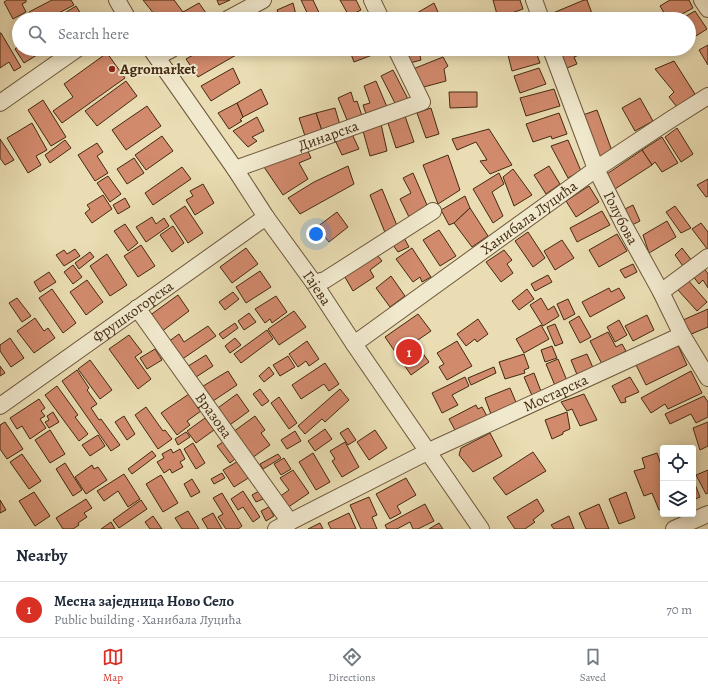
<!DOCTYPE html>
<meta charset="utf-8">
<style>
:root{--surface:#fff;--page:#f6f6f7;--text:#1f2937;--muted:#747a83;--line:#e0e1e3;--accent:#d93025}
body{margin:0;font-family:Alegreya,serif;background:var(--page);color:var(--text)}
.controls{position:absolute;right:12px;bottom:12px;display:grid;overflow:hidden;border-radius:4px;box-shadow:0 2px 10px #0003}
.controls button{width:36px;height:36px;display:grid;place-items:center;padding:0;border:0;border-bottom:1px solid var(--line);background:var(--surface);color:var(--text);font:20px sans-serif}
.you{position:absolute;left:316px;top:234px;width:14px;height:14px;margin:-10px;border:3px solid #fff;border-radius:50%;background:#1a73e8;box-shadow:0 0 0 6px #1a73e833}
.badge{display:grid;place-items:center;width:26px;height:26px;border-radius:50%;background:var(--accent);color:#fff;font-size:13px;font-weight:700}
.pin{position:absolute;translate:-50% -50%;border:2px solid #fff;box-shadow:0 1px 4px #0006}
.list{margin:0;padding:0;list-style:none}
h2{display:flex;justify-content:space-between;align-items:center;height:52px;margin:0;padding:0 16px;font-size:17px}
h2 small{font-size:13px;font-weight:400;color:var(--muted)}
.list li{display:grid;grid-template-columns:26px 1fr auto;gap:12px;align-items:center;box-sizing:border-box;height:56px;padding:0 16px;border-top:1px solid var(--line)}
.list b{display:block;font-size:15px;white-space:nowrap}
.list p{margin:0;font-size:13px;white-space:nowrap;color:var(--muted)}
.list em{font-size:13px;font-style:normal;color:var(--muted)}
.icon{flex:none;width:22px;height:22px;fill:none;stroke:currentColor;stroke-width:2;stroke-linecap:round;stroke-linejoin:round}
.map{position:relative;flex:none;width:708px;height:529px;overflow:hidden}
.search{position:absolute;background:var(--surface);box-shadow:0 2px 10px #0003;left:12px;right:12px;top:12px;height:44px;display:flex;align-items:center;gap:10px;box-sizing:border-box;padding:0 14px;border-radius:22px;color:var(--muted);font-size:15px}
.sheet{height:108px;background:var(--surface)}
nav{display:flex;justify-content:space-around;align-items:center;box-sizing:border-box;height:56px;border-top:1px solid var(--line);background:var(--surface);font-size:11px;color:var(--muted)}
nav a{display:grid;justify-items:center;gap:2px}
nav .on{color:var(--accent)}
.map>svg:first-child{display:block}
</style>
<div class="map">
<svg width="708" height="529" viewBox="0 0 708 529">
<rect width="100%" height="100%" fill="#eaddb3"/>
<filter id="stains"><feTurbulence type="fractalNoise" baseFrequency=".005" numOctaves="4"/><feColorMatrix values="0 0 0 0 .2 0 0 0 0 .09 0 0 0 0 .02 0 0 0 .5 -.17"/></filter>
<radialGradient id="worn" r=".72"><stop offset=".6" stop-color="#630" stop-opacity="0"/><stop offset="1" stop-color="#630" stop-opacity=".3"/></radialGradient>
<!-- building -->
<g fill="#d28a6d" stroke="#432a11">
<path d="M 7,0 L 26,0 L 26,2 L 22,4 L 26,12 L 13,19 L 4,2 Z"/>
<path d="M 52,0 L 71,0 L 74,5 L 53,16 L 51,13 L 39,19 L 33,19 L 29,12 Z"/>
<path d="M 143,0 L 174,0 L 183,12 L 199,3 L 206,13 L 197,19 L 158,19 Z"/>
<path d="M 217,0 L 230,0 L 219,5 Z"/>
<path d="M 301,0 L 313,0 L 322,19 L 310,19 Z"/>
<path d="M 340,0 L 356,0 L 361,10 L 349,16 Z"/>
<path d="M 493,0 L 520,0 L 523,9 L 498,18 Z"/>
<path d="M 584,0 L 587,0 L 594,19 L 554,19 L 553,13 Z"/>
<path d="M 670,0 L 689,0 L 693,8 L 673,19 L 668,19 L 660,6 Z"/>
<path d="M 293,3 L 297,19 L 280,19 L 277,10 Z"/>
<path d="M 434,3 L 441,19 L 420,19 L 417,13 Z"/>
<path d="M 76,6 L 84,19 L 55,19 Z"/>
<path d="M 695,11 L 707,29 L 691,39 L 693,41 L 689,42 L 689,19 L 681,19 Z"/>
<path d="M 364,12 L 367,19 L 350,19 Z"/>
<path d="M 274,13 L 276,19 L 260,19 Z"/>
<path d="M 0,33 L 1,33 L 21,67 L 14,71 L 9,62 L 0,68 Z"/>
<path d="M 708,45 L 708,65 L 699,50 Z"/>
<path d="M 19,46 L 19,49 L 44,49 L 45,50 L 24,63 L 15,49 Z"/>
<path d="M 204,49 L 242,49 L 243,51 L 198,77 L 186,59 Z"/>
<path d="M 349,49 L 379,49 L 380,52 L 354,62 Z"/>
<path d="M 404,49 L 437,49 L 420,56 L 421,60 L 410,63 Z"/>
<path d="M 526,49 L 535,49 L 540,63 L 512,71 L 508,55 Z"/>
<path d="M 555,49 L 594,49 L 574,57 L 577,64 L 562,70 Z"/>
<path d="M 107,53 L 125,78 L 62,123 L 53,111 L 73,97 L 64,84 Z"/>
<path d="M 443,57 L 448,66 L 444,69 L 446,81 L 420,88 L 413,69 Z"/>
<path d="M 674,61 L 695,94 L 677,107 L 669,97 L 674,92 L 655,69 Z"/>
<path d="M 233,68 L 240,83 L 211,101 L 201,86 Z"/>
<path d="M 539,68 L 546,84 L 520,93 L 514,76 Z"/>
<path d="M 393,70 L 409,101 L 396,105 L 381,76 Z"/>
<path d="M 126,81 L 137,96 L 97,126 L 85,111 Z"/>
<path d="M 376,81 L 387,107 L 366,114 L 363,105 L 370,103 L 364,86 Z"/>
<path d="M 261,89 L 268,104 L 243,117 L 237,103 Z"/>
<path d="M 554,89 L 560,106 L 526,116 L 520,98 Z"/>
<path d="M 351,92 L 354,102 L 357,101 L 362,116 L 347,120 L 338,98 Z"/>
<path d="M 449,92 L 477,92 L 477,107 L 450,108 Z"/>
<path d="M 640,98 L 653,121 L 635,131 L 622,108 Z"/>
<path d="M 43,100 L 66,137 L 51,146 L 28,110 Z"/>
<path d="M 237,103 L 243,117 L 240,120 L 242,121 L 229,129 L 218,113 Z"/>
<path d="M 147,106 L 161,126 L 126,150 L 112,130 Z"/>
<path d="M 335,108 L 340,125 L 322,131 L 316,113 Z"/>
<path d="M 431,108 L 439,134 L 426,138 L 417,113 Z"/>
<path d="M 597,110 L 612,151 L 597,159 L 580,116 Z"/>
<path d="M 316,113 L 322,131 L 305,136 L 299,118 Z"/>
<path d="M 559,113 L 567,134 L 552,139 L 551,136 L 533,142 L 526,124 Z"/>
<path d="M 405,116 L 414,142 L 396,148 L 388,123 Z"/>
<path d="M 257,117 L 264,131 L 252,137 L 257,141 L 248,147 L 233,131 Z"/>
<path d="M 32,123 L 47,150 L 36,156 L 41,165 L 28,173 L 7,138 Z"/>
<path d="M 381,124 L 387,151 L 370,156 L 363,131 Z"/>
<path d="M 677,128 L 693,154 L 681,162 L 665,137 Z"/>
<path d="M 489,129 L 512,165 L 490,174 L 480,161 L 487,160 L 476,142 L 457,150 L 452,139 Z"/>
<path d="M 352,134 L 359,149 L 342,155 L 334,138 Z"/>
<path d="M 162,136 L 173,151 L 146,170 L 135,155 Z"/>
<path d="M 662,137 L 678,163 L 662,172 L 655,162 L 652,165 L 642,150 Z"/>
<path d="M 0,139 L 14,160 L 5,165 L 0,158 Z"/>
<path d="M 65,140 L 71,148 L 50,163 L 45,155 Z"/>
<path d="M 568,140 L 581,171 L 568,178 L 551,146 Z"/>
<path d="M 97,143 L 103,152 L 97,156 L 108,173 L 95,181 L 78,155 Z"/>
<path d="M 306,147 L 311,158 L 299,163 L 308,179 L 283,195 L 264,167 L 264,165 Z"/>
<path d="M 642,150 L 652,165 L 615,189 L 607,174 Z"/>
<path d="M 448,155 L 460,190 L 438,204 L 423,165 Z"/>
<path d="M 134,158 L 144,173 L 127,184 L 117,169 Z"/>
<path d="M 348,166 L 354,184 L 300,214 L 288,198 L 314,182 Z"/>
<path d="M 549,166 L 560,184 L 546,194 L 534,175 Z"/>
<path d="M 182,167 L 191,179 L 153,205 L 145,193 Z"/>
<path d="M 513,169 L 532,195 L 514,206 L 503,177 Z"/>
<path d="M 413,173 L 427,205 L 409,217 L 400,199 L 411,193 L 403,178 Z"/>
<path d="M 499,173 L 504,184 L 492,192 L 503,216 L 493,223 L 473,189 Z"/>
<path d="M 108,176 L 121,194 L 110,202 L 97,183 Z"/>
<path d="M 708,179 L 708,196 L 706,197 L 697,185 Z"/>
<path d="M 203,184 L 214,203 L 195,215 L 186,200 L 193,196 L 190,191 Z"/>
<path d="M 589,186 L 599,202 L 576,217 L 566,201 Z"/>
<path d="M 382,189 L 398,228 L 386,235 L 370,195 Z"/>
<path d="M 103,195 L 112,209 L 92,223 L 85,213 L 90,209 L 87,205 Z"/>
<path d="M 465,196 L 470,208 L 454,223 L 449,225 L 441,210 Z"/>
<path d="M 125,198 L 130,207 L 118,214 L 113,205 Z"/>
<path d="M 633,205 L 640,221 L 632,225 L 625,209 Z"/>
<path d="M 185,206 L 203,233 L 188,243 L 170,216 Z"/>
<path d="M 675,206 L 691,228 L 681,233 L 666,212 Z"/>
<path d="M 470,208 L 488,236 L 472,247 L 454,223 Z"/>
<path d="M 602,211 L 610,225 L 577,242 L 570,228 Z"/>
<path d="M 337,212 L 348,227 L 329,242 L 317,227 Z"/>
<path d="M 152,217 L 156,224 L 164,218 L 169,226 L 146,242 L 136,227 Z"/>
<path d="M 667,221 L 676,237 L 649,253 L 643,235 Z"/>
<path d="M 701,223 L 708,232 L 708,250 L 692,229 Z"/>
<path d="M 125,224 L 138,243 L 128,251 L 114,231 Z"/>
<path d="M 173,226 L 184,243 L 172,252 L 160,235 Z"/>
<path d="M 439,230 L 456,256 L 440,266 L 423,240 Z"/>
<path d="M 528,232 L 545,258 L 533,267 L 515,241 Z"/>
<path d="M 402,234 L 409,247 L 398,252 L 390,241 Z"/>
<path d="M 617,234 L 627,251 L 599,267 L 589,250 Z"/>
<path d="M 562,240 L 574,258 L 555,270 L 544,251 Z"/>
<path d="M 141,245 L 155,266 L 138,277 L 124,256 Z"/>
<path d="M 246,248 L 258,264 L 232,283 L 220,267 Z"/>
<path d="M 412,248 L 431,277 L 422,282 L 420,277 L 413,282 L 396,259 Z"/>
<path d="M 682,248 L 693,262 L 685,269 L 675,255 Z"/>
<path d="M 75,249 L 80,256 L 64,266 L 56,255 L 64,250 L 67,254 Z"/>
<path d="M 504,250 L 512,260 L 507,264 L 513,273 L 501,282 L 486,262 Z"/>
<path d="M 90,252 L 94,257 L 79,269 L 75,263 Z"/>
<path d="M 375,252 L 382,261 L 370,270 L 374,277 L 353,291 L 342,272 Z"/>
<path d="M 107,254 L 127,285 L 110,296 L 90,266 Z"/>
<path d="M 633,264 L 637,272 L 625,278 L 620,270 Z"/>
<path d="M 73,265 L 82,277 L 73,284 L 64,272 Z"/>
<path d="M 702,265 L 708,274 L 708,288 L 703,280 L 699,284 L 692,275 Z"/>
<path d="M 260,271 L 271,287 L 246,303 L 236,287 Z"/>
<path d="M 49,272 L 56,282 L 40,292 L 34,282 Z"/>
<path d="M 548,275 L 552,282 L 535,291 L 531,284 Z"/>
<path d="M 391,276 L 405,296 L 390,307 L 376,288 Z"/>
<path d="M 687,279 L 707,302 L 697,311 L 677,289 Z"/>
<path d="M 87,280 L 103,302 L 86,315 L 70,292 Z"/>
<path d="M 609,288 L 611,292 L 619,288 L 625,298 L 590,317 L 582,302 Z"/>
<path d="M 52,289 L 76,323 L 63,333 L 39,298 Z"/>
<path d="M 527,289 L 534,299 L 519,310 L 512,301 Z"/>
<path d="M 233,292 L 239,299 L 225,310 L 219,302 Z"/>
<path d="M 178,295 L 189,311 L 161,332 L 149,316 Z"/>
<path d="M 276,296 L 287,312 L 272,323 L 270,319 L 265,323 L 255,309 Z"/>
<path d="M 17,298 L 31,316 L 22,322 L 9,303 Z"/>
<path d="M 541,298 L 548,310 L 554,306 L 559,316 L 543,326 L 530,305 Z"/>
<path d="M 568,299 L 575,314 L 564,320 L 557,304 Z"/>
<path d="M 708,309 L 708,327 L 689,335 L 683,320 Z"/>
<path d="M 294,311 L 306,327 L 279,345 L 268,329 Z"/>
<path d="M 249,313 L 256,322 L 244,330 L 238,321 Z"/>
<path d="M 418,314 L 431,331 L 415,342 L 429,362 L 411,375 L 385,337 Z"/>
<path d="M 647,315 L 654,330 L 633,341 L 625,326 Z"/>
<path d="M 579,316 L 591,337 L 580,343 L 569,322 Z"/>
<path d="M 35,318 L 44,331 L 48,328 L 55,338 L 34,353 L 17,331 Z"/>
<path d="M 478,319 L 488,334 L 477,342 L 475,339 L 466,346 L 457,334 Z"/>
<path d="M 619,320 L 627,335 L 615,342 L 607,327 Z"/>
<path d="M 235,323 L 238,328 L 223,339 L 219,334 Z"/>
<path d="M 555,324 L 563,343 L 555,346 L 547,327 Z"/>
<path d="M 541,325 L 549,339 L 524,353 L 516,339 Z"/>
<path d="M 208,326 L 216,336 L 181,360 L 168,342 L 179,334 L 184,342 Z"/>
<path d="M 267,330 L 273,339 L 241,363 L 234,354 Z"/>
<path d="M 608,332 L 616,347 L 622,344 L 626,351 L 602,364 L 590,341 Z"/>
<path d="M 129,335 L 142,352 L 135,357 L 151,379 L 138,389 L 109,349 Z"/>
<path d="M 10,338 L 24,358 L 11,367 L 0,351 L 0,345 Z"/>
<path d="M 235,338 L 241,345 L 230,353 L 225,346 Z"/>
<path d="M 307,341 L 319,359 L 309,366 L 306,361 L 298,367 L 289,354 Z"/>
<path d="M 457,341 L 472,366 L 447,380 L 439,367 L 444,364 L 437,353 Z"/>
<path d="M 677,343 L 687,365 L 646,385 L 636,365 Z"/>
<path d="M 552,346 L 557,358 L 545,362 L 541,350 Z"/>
<path d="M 155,349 L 162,360 L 147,369 L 140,358 Z"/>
<path d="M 524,354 L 529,368 L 524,370 L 525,373 L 505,379 L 499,362 Z"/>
<path d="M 587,354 L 594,370 L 578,377 L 571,360 Z"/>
<path d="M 206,355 L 213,366 L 193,379 L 185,368 Z"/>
<path d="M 288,356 L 295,367 L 280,376 L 273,365 Z"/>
<path d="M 558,359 L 568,383 L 556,388 L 546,364 Z"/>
<path d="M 90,360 L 112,390 L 100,399 L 78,369 Z"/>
<path d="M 325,363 L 339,384 L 329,391 L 324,384 L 301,399 L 292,385 Z"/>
<path d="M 0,366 L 5,373 L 0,376 Z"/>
<path d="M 269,367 L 274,374 L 264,382 L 259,376 Z"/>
<path d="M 494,367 L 496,373 L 471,385 L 468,378 Z"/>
<path d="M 77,370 L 89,388 L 87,390 L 97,404 L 91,408 L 99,420 L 101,419 L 120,445 L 111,451 L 62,381 Z"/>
<path d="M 228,371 L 237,385 L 210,403 L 200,388 Z"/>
<path d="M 691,371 L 702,393 L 668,409 L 665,404 L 651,413 L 641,398 Z"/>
<path d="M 534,373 L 542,394 L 533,398 L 524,377 Z"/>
<path d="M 465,377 L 469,386 L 452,395 L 458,405 L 442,413 L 432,393 Z"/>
<path d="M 630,377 L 639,392 L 625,398 L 626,402 L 621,403 L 612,386 Z"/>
<path d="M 57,386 L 78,415 L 75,417 L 88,434 L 79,441 L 45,395 Z"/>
<path d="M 510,388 L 518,407 L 492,417 L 485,398 Z"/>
<path d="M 260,389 L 269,401 L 262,406 L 253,394 Z"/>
<path d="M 340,389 L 349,400 L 325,422 L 322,419 L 305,434 L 298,426 Z"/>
<path d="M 189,394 L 201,411 L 187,421 L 190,425 L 177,435 L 161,413 Z"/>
<path d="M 237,394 L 249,411 L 227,427 L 215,410 Z"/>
<path d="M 584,394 L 597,420 L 580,426 L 572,409 L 567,411 L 561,402 Z"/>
<path d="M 704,396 L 708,402 L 708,417 L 696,423 L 691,414 L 670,424 L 665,414 Z"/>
<path d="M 279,397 L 297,423 L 289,429 L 271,403 Z"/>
<path d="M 39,399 L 45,408 L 41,411 L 45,416 L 40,419 L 46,428 L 30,439 L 22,426 L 17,429 L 10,418 Z"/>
<path d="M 476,405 L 478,409 L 482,407 L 488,418 L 457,434 L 449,419 Z"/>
<path d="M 146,407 L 163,431 L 165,430 L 172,439 L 158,449 L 135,415 Z"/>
<path d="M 53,412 L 59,422 L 49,428 L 45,422 L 49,420 L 47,416 Z"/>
<path d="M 567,412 L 570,429 L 563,432 L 563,434 L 552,439 L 545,420 Z"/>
<path d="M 124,416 L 135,434 L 127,440 L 115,422 Z"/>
<path d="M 255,416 L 265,430 L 261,433 L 270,445 L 252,458 L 233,432 Z"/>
<path d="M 205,418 L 214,430 L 196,443 L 187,431 Z"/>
<path d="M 5,422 L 23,449 L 7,459 L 0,449 L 0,425 Z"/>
<path d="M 708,422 L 708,446 L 700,450 L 693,428 Z"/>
<path d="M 348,428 L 356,440 L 348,445 L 340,433 Z"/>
<path d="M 325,429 L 332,439 L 315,451 L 308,441 Z"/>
<path d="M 50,430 L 65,454 L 50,463 L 35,440 Z"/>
<path d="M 375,430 L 387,448 L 369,460 L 357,442 Z"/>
<path d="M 295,431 L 301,441 L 287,449 L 281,440 Z"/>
<path d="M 186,432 L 190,437 L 178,445 L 175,439 Z"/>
<path d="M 490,433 L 502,456 L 473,472 L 459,455 L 461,448 Z"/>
<path d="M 98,435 L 105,446 L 90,456 L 82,445 Z"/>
<path d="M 223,442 L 235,459 L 230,463 L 217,446 Z"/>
<path d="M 345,442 L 359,467 L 342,477 L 332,461 L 335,459 L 330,451 Z"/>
<path d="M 193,443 L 205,463 L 196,469 L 184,449 Z"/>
<path d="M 171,449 L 173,453 L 180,449 L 185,459 L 180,462 L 183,467 L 172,473 L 170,469 L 164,473 L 157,462 L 164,458 L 162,454 Z"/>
<path d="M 152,451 L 156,456 L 132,474 L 128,469 Z"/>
<path d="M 533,452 L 546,471 L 506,495 L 493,478 Z"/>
<path d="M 313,453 L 330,482 L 316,490 L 299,462 Z"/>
<path d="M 657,453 L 663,470 L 663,508 L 659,510 L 652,493 L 644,496 L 634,471 L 645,468 L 642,458 Z"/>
<path d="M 22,454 L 41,481 L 29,489 L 10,462 Z"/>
<path d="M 278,454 L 281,458 L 263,469 L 260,464 Z"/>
<path d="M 284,458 L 291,469 L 281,475 L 274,464 Z"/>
<path d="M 240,460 L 250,477 L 234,487 L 223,470 Z"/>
<path d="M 65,463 L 82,490 L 73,496 L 56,469 Z"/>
<path d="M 92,465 L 94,469 L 98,467 L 107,480 L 86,494 L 75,477 Z"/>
<path d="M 293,470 L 309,493 L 287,508 L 279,497 L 289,490 L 280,478 Z"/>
<path d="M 708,470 L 708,493 L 706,494 L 696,475 Z"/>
<path d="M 222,473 L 225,478 L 214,484 L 211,479 Z"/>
<path d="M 124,474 L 140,499 L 128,507 L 118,491 L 104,501 L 97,491 Z"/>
<path d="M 161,475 L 178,503 L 163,512 L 146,484 Z"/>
<path d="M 406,478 L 416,495 L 397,506 L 401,513 L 390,519 L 376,494 Z"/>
<path d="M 192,479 L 200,492 L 191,497 L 184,484 Z"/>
<path d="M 693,479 L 700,497 L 693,500 Z"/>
<path d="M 243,491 L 260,517 L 253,522 L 243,507 L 238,510 L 231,499 Z"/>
<path d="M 259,491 L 263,499 L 256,502 L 252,495 Z"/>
<path d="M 34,492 L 50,516 L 35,526 L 19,501 Z"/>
<path d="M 626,492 L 635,518 L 619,524 L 609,499 Z"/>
<path d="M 222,493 L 242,526 L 238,529 L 226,529 L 218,517 L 223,514 L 213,498 Z"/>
<path d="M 369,497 L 377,515 L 372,517 L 377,529 L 361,529 L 350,505 Z"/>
<path d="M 86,499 L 92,508 L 84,513 L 87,517 L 78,523 L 79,525 L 73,529 L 63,529 L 56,518 Z"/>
<path d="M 537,499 L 544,511 L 533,520 L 535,522 L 525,529 L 515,529 L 507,517 Z"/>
<path d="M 0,500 L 6,510 L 0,513 Z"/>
<path d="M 141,500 L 147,509 L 119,528 L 113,520 Z"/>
<path d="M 425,504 L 434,521 L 418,529 L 413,529 L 410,522 L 397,529 L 387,529 L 385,525 Z"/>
<path d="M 599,504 L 609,529 L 586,529 L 579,513 Z"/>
<path d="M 269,507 L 274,516 L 266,521 L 261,511 Z"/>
<path d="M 188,511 L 199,529 L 182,529 L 175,518 Z"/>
<path d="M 213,513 L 222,529 L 208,529 L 202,519 Z"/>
<path d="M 349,513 L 356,529 L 331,529 L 328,523 Z"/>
<path d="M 153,516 L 162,529 L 150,529 L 145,522 Z"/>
<path d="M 569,516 L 574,529 L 554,529 L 551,525 Z"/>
<path d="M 111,522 L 115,529 L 101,529 Z"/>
<path d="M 320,523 L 323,529 L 308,529 Z"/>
<path d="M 439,523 L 443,529 L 429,529 Z"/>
</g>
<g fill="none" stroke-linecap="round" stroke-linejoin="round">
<!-- minor casing -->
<g stroke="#6d573a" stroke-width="18">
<g id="minor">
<path d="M 117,0 L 128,19"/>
<path d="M 372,0 L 381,19"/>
<path d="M 534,0 L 541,19"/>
<path d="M 702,0 L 708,9"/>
<path d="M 228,19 L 263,0"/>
<path id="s1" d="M 151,49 L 235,169 L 266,217 L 314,283 L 354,344 L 481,529"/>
<path id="s2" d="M 551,49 L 596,169 L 624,225 L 661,292 L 682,335 L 708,378"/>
<path d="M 157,57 L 172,49"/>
<path d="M 0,103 L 77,49"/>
<path id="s3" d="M 235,169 L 422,102 L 396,49"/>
<path d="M 314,283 L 325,280 L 433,211"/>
<path d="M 661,292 L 708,257"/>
<path id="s4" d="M 137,308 L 290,522"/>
<path id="s5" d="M 354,344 L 596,169 L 670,120 L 708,96"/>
<path id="s6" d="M 0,406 L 266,217"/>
<path id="s7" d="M 276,529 L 429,451 L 682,335"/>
<path d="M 674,529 L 708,514"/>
</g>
</g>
<!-- minor -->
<use href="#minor" stroke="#f1e9ce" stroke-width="16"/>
</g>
<!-- markers -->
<circle fill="#8f2418" stroke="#f1e9ce" stroke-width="1.5" cx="112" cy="69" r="4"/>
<g text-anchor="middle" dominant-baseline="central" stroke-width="4" stroke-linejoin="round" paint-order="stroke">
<!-- poi labels -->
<g font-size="15" font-weight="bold" fill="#432a11" stroke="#f1e9ce" text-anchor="start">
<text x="120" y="69">Agromarket</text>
</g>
<!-- street labels -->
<g font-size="15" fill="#432a11" stroke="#f1e9ce">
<text stroke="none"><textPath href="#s3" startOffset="99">Динарска</textPath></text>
<text stroke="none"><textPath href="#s5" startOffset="216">Ханибала Луцића</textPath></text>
<text stroke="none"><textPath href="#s2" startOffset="183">Голубова</textPath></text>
<text stroke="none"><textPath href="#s1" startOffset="291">Гајева</textPath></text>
<text stroke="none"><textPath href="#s6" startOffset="163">Фрушкогорска</textPath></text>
<text stroke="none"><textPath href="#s7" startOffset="311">Мостарска</textPath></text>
<text stroke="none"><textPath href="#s4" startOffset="132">Вразова</textPath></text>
</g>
</g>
<rect width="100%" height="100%" filter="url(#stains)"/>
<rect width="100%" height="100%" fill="url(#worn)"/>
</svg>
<div class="controls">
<button><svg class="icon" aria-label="locate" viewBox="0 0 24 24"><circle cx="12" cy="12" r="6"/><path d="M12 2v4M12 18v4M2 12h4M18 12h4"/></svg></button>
<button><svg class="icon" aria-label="layers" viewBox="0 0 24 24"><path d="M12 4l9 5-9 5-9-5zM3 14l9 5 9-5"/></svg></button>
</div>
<div class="you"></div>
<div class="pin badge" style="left:409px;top:352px">1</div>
<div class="search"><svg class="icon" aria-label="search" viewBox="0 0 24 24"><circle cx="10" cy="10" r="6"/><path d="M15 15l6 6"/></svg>Search here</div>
</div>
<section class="sheet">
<h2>Nearby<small></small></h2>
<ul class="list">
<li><span class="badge">1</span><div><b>Месна заједница Ново Село</b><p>Public building · Ханибала Луцића</p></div><em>70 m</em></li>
</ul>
</section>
<nav>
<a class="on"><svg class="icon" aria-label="map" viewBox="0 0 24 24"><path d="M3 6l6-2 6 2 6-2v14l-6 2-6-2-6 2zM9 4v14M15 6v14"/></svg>Map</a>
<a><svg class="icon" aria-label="directions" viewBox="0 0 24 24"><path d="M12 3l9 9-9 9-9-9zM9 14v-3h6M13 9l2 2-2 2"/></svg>Directions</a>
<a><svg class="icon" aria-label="saved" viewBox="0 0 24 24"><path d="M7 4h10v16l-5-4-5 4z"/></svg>Saved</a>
</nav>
